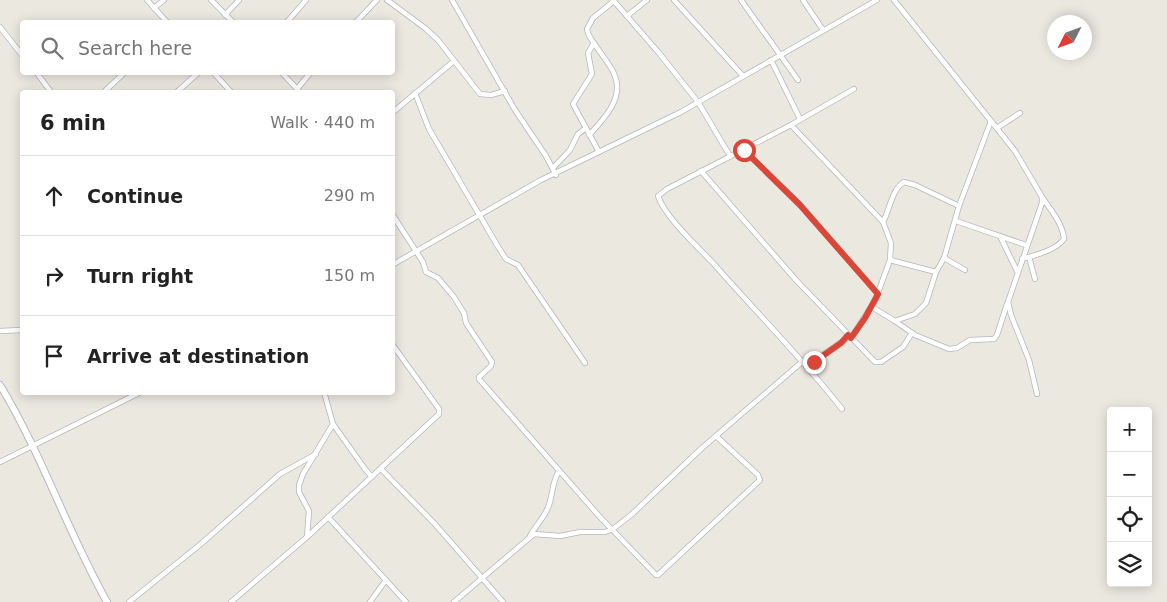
<!DOCTYPE html>
<meta charset="utf-8">
<style>
:root{--surface:#fff;--page:#f6f6f6;--text:#222;--muted:#767676;--line:#e0e0e0}
body{margin:0;font-family:"DejaVu Sans",sans-serif;background:var(--page);color:var(--text)}
.controls{position:absolute;right:15px;bottom:15px;display:grid;overflow:hidden;border-radius:5px;box-shadow:0 2px 12px #0003}
.controls button{width:45px;height:45px;display:grid;place-items:center;padding:0;border:0;border-bottom:1px solid var(--line);background:var(--surface);color:var(--text);font:25px sans-serif}
.compass{position:absolute;left:1047px;top:15px;width:45px;height:45px;border-radius:50%;background:var(--surface);box-shadow:0 2px 12px #0003;rotate:228deg}
.stop{position:absolute;width:15px;height:15px;margin:-11px;border:4px solid #da4637;border-radius:50%;background:#fff}
.stop.end{background:#da4637;border-color:#fff;box-shadow:0 1px 5px #0008}
.list{margin:0;padding:0;list-style:none}
h2{display:flex;justify-content:space-between;align-items:center;height:65px;margin:0;padding:0 20px;font-size:21px}
h2 small{font-size:16px;font-weight:400;color:var(--muted)}
.list li{display:grid;grid-template-columns:32px 1fr auto;gap:15px;align-items:center;box-sizing:border-box;height:80px;padding:0 20px;border-top:1px solid var(--line)}
.list b{display:block;font-size:19px;white-space:nowrap}
.list em{font-size:16px;font-style:normal;color:var(--muted)}
.icon{flex:none;width:28px;height:28px;fill:none;stroke:currentColor;stroke-width:2;stroke-linecap:round;stroke-linejoin:round}
.map{position:relative;flex:none;width:1167px;height:602px;overflow:hidden}
.search{position:absolute;background:var(--surface);box-shadow:0 2px 12px #0003;left:20px;top:20px;width:375px;height:55px;display:flex;align-items:center;gap:12px;box-sizing:border-box;padding:0 18px;border-radius:5px;color:var(--muted);font-size:19px}
.panel{position:absolute;background:var(--surface);box-shadow:0 2px 12px #0003;left:20px;top:90px;width:375px;height:305px;border-radius:5px}
.map>svg:first-child{display:block}
</style>
<div class="map">
<svg width="1167" height="602" viewBox="0 0 1167 602">
<rect width="100%" height="100%" fill="#ebe8e0"/>
<g fill="none" stroke-linecap="round" stroke-linejoin="round">
<!-- street casing -->
<g stroke="#b3b6ba" stroke-width="6">
<g id="street">
<path d="M 147,0 L 167,22"/>
<path d="M 211,0 L 233,22"/>
<path d="M 387,0 L 425,28 L 438,40 L 480,94 L 491,95 L 505,91"/>
<path d="M 452,0 L 515,110 L 546,156 L 556,175"/>
<path d="M 613,0 L 659,53 L 698,102 L 730,156"/>
<path d="M 674,0 L 743,76"/>
<path d="M 741,0 L 798,80"/>
<path d="M 803,0 L 823,30"/>
<path d="M 894,0 L 1015,151 L 1042,197 L 1042,203 L 1008,302 L 1011,315 L 1029,360 L 1037,394"/>
<path d="M 154,8 L 164,0"/>
<path d="M 225,15 L 239,0"/>
<path d="M 627,16 L 647,0"/>
<path d="M 287,22 L 306,0"/>
<path d="M 356,22 L 377,0"/>
<path d="M 0,27 L 22,55"/>
<path d="M 594,43 L 588,53 L 592,74 L 573,104 L 599,152"/>
<path d="M 771,60 L 800,119"/>
<path d="M 36,72 L 51,92"/>
<path d="M 213,72 L 231,92"/>
<path d="M 281,72 L 300,92"/>
<path d="M 297,89 L 311,72"/>
<path d="M 104,92 L 125,72"/>
<path d="M 177,92 L 199,72"/>
<path d="M 415,93 L 429,129 L 497,245 L 506,259 L 518,265 L 585,363"/>
<path d="M 392,113 L 454,61"/>
<path d="M 791,125 L 883,222 L 891,243 L 890,260 L 875,301 L 851,338"/>
<path d="M 997,128 L 1020,113"/>
<path d="M 589,135 C 603,120 624,99 615,76 C 612,67 604,58 598,49 C 594,43 588,37 587,29 L 593,18 L 614,1"/>
<path d="M 744,150 L 800,205 L 878,294"/>
<path d="M 553,168 L 570,150 L 578,134 L 586,128"/>
<path d="M 701,171 L 796,280 L 875,362 L 881,362 L 903,347 L 912,333"/>
<path d="M 392,214 L 423,262 L 426,272 L 438,278 L 454,297 L 464,313 L 466,323 L 492,362 L 491,366 L 479,377 L 479,379 L 599,516 L 656,575 L 658,575 L 760,480 L 758,475 L 716,436"/>
<path d="M 956,221 L 1026,245"/>
<path d="M 883,222 C 890,209 892,189 904,182 L 915,185 L 959,206"/>
<path d="M 1000,236 L 1017,271"/>
<path d="M 1029,257 L 1035,279"/>
<path d="M 944,258 L 965,270"/>
<path d="M 1022,259 C 1035,255 1055,251 1064,239 C 1063,224 1050,209 1042,197"/>
<path d="M 890,260 L 936,272"/>
<path d="M 392,265 L 541,180 L 681,112 L 877,0"/>
<path d="M 872,307 L 895,321 L 915,314 L 926,303 L 936,272 L 944,258 L 959,206 L 991,121"/>
<path d="M 895,321 L 915,335 L 949,349 L 957,348 L 970,340 L 994,339 L 997,335 L 1007,304"/>
<path d="M 0,331 L 22,330"/>
<path d="M 806,366 L 846,339 L 848,335"/>
<path d="M 324,392 L 333,424 L 365,469 L 372,477"/>
<path d="M 842,409 C 802,358 756,312 713,263 C 697,246 665,217 658,196 L 667,189 L 791,125 L 854,89"/>
<path d="M 0,462 L 141,392"/>
<path d="M 381,469 L 434,523 L 503,602"/>
<path d="M 328,517 L 406,602"/>
<path d="M 530,536 C 536,525 545,517 549,505 C 553,493 552,482 559,471"/>
<path d="M 307,537 L 309,511 L 299,492 L 299,485 L 303,474 L 333,424"/>
<path d="M 129,602 L 202,543 L 280,474 L 316,454"/>
<path d="M 231,602 L 307,537 L 439,414 L 439,409 L 392,344"/>
<path d="M 370,602 L 386,580"/>
<path d="M 454,602 L 534,534 L 560,536 L 580,532 L 605,532 L 613,529 L 631,515 L 703,447 L 802,362"/>
</g>
</g>
<!-- secondary casing -->
<g stroke="#b4b7bc" stroke-width="8">
<path id="secondary" d="M 0,385 C 42,454 67,531 107,602"/>
</g>
<!-- street -->
<use href="#street" stroke="#fff" stroke-width="4.5"/>
<!-- secondary -->
<use href="#secondary" stroke="#fff" stroke-width="6"/>
</g>
<g fill="none" stroke-linecap="round" stroke-linejoin="round">
<!-- route -->
<path stroke="#da4637" stroke-width="6" d="M 744,150 L 800,205 L 878,294 L 865,318 L 851,338 L 848,335 L 841,343 L 814,362"/>
</g>
</svg>
<div class="controls">
<button>+</button>
<button>−</button>
<button><svg class="icon" aria-label="locate" viewBox="0 0 24 24"><circle cx="12" cy="12" r="6"/><path d="M12 2v4M12 18v4M2 12h4M18 12h4"/></svg></button>
<button><svg class="icon" aria-label="layers" viewBox="0 0 24 24"><path d="M12 4l9 5-9 5-9-5zM3 14l9 5 9-5"/></svg></button>
</div>
<svg class="compass" viewBox="-18 -18 36 36"><path d="M0-13l5 13h-10z" fill="#e53935"/><path d="M0 13l5-13h-10z" fill="#767676"/></svg>
<div class="stop" style="left:744px;top:150px"></div>
<div class="stop end" style="left:814px;top:362px"></div>
<div class="search"><svg class="icon" aria-label="search" viewBox="0 0 24 24"><circle cx="10" cy="10" r="6"/><path d="M15 15l6 6"/></svg>Search here</div>
<section class="panel">
<h2>6 min<small>Walk · 440 m</small></h2>
<ul class="list">
<li><svg class="icon" aria-label="ahead" viewBox="0 0 24 24"><path d="M12 20V5M6 11l6-6 6 6"/></svg><div><b>Continue</b></div><em>290 m</em></li>
<li><svg class="icon" aria-label="right" viewBox="0 0 24 24"><path d="M7 20v-9h11M14 6l5 5-5 5"/></svg><div><b>Turn right</b></div><em>150 m</em></li>
<li><svg class="icon" aria-label="arrive" viewBox="0 0 24 24"><path d="M6 21V4h12l-3 4 3 4H6"/></svg><div><b>Arrive at destination</b></div></li>
</ul>
</section>
</div>
